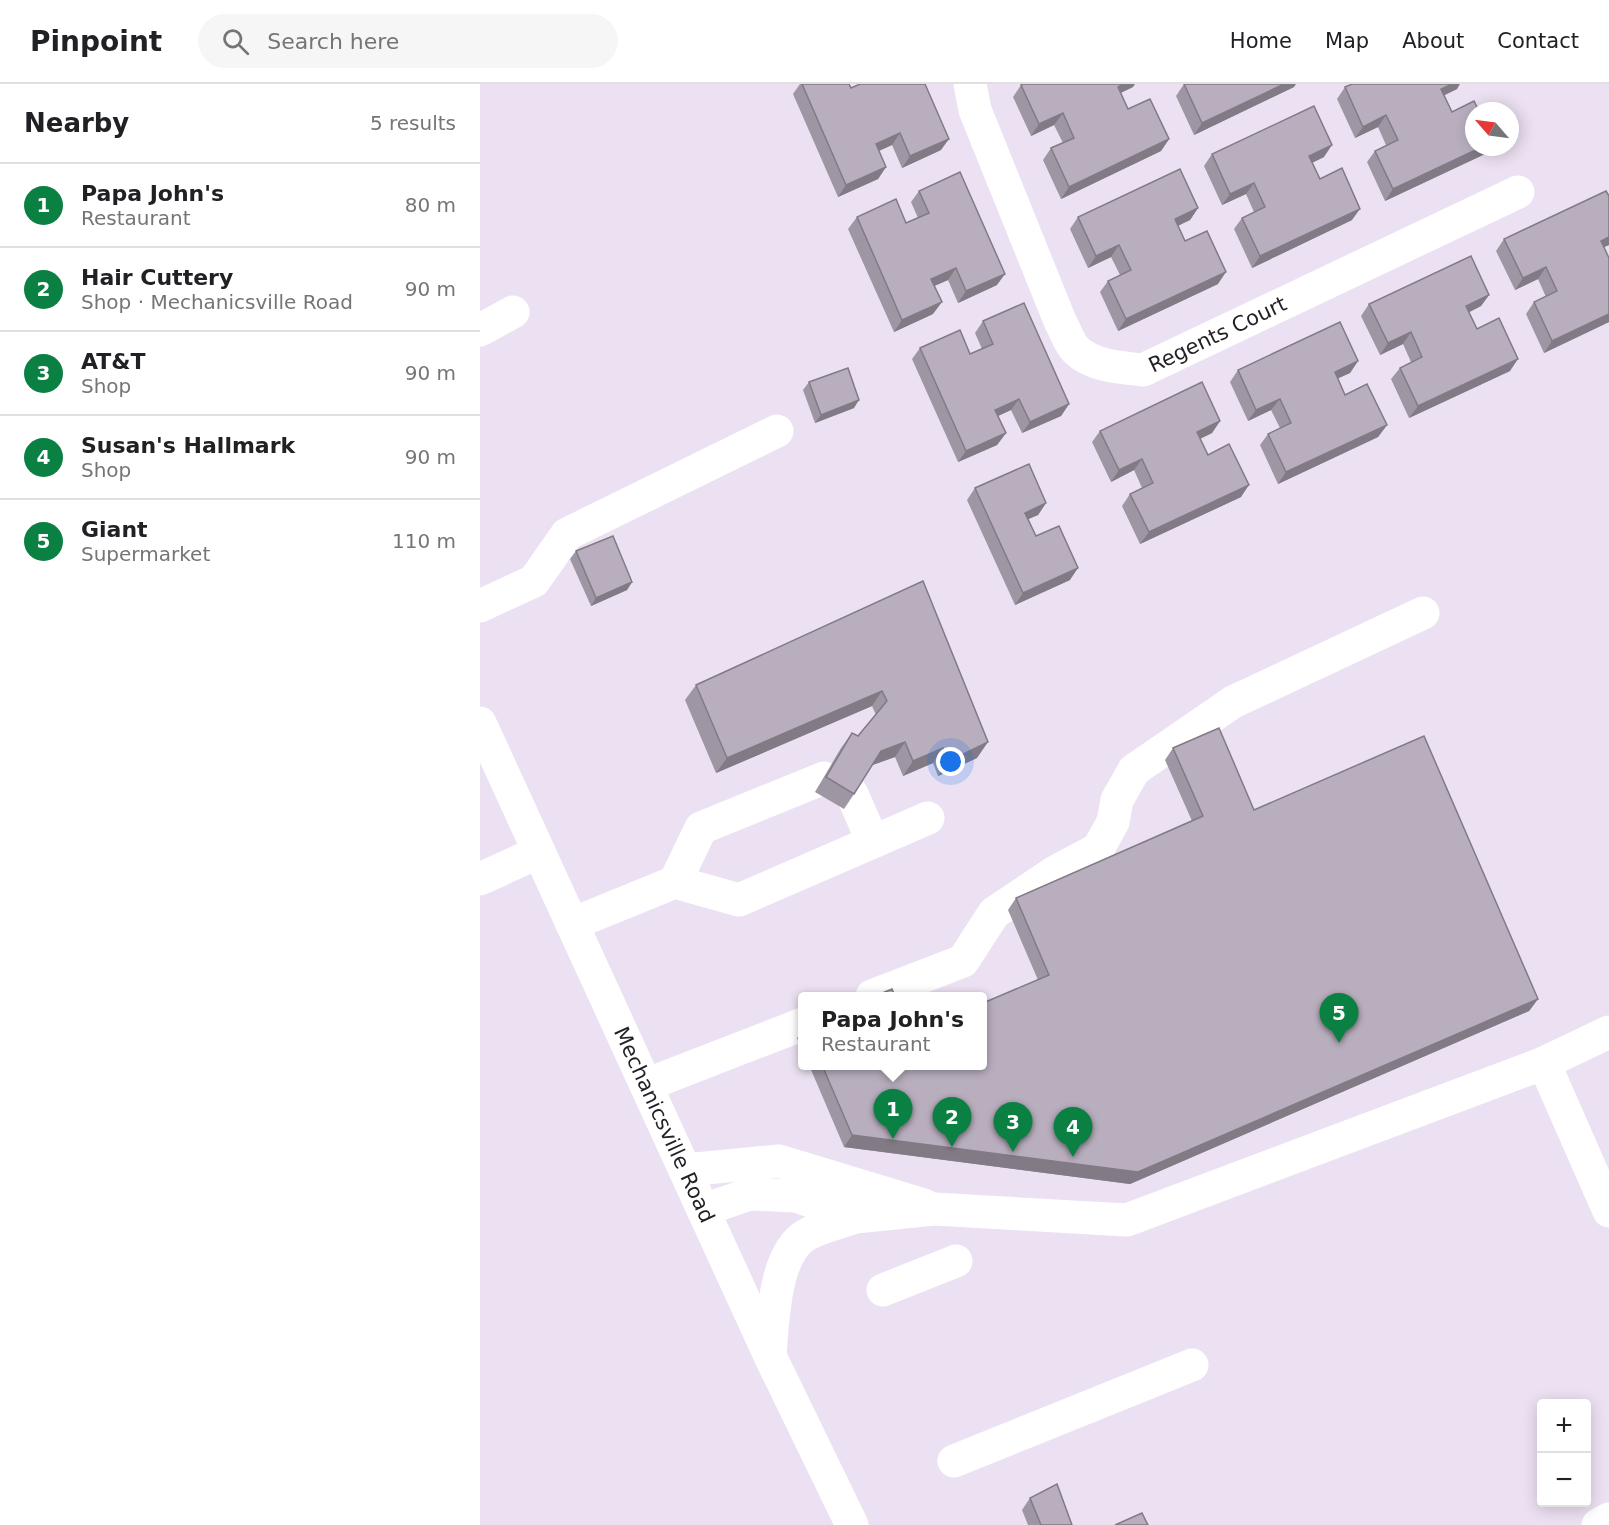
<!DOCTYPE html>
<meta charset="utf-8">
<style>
:root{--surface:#fff;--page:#f6f6f6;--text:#202124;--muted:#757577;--line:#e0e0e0;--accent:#0b8043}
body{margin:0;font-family:"DejaVu Sans",sans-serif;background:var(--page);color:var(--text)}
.controls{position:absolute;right:18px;bottom:18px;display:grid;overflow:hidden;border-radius:6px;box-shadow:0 3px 15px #0003}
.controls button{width:54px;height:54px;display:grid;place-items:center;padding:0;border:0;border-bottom:2px solid var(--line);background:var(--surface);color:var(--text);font:30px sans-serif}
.compass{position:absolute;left:985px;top:18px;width:54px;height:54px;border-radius:50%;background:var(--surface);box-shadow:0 3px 15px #0003;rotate:298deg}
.you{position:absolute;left:471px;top:678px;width:21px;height:21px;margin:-15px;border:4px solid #fff;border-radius:50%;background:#1a73e8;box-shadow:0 0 0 9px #1a73e833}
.badge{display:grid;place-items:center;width:39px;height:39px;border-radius:50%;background:var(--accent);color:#fff;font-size:20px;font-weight:700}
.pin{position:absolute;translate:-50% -50px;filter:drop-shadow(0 2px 3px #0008)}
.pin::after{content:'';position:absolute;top:32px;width:21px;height:18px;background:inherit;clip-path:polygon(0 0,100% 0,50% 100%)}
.popup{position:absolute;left:318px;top:908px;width:189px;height:78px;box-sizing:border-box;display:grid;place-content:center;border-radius:6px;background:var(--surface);filter:drop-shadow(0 2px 4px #0005);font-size:20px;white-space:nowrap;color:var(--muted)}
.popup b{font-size:22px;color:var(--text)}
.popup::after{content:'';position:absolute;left:50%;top:100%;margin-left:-12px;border:12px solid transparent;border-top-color:var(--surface)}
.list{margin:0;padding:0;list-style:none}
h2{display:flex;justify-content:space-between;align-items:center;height:78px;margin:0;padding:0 24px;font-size:26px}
h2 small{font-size:20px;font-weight:400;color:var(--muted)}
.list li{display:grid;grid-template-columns:39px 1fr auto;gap:18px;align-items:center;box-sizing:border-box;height:84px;padding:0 24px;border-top:2px solid var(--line)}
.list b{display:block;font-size:22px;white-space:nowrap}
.list p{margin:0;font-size:20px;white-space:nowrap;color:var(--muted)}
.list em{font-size:20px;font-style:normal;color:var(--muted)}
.icon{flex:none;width:33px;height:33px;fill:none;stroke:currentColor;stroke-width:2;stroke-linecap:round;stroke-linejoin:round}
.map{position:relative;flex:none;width:1129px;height:1441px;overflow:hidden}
header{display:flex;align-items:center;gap:36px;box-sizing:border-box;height:84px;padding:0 30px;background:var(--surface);border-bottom:2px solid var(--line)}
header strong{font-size:28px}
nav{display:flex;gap:33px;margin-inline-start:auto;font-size:21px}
.search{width:420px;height:54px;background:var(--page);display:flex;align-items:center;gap:15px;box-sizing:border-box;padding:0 21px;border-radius:33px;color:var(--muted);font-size:22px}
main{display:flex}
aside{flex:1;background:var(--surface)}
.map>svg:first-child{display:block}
</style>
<header>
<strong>Pinpoint</strong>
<div class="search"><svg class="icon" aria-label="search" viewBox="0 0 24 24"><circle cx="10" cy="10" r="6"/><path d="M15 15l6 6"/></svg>Search here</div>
<nav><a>Home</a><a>Map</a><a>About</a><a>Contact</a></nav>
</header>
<main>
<aside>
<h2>Nearby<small>5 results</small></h2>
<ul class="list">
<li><span class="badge">1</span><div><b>Papa John's</b><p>Restaurant</p></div><em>80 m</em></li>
<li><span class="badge">2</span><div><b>Hair Cuttery</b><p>Shop · Mechanicsville Road</p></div><em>90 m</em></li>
<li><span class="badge">3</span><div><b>AT&amp;T</b><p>Shop</p></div><em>90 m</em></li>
<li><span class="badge">4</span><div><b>Susan's Hallmark</b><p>Shop</p></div><em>90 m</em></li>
<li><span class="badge">5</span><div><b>Giant</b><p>Supermarket</p></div><em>110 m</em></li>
</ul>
</aside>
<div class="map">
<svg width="1129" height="1441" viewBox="0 0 1129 1441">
<rect width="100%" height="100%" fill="#ece1f2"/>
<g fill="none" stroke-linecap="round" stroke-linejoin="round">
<!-- minor -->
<g stroke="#fff" stroke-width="33">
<path id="s1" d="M 490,0 L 495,26 L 580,237 C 585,246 589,259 596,266 C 612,282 642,284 663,286 L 1038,108"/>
<path d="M 0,246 L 33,228"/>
<path d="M 0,522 L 54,497 L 87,450 L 297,347"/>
<path id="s2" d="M 0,639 L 290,1272 L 372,1441"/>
<path d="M 372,710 L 393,758"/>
<path d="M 0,795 L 59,768"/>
<path d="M 195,798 L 221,744 L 344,694"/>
<path d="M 92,840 L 195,798 L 259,816 L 448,734"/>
<path d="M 392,912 L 483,877 L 514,829 L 575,788 L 618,765 L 633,738 L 637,716 L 654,686 L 753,618 L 943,529"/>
<path d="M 1064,979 L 1129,1127"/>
<path d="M 166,1001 L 323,940"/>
<path d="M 205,1086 L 299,1077 L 444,1121"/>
<path d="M 223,1126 L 270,1110 L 316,1112 L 375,1133 L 454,1125 L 647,1136 L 1064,979 L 1129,948"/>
<path d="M 403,1206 L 476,1177"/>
<path d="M 290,1270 C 293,1237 294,1170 326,1151 C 340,1143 359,1139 375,1133"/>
<path d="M 474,1377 L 712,1281"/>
<path d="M 1118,1441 L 1129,1435"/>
</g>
</g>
<!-- wall -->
<g fill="#9f96a3">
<path d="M 320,0 L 369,0 L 371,4 L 461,66 L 422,84 L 412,61 L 399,67 L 406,83 L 398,95 L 358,113 L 313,10 Z"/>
<path d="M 704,0 L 814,3 L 714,51 L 696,12 Z"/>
<path d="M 541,1 L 653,3 L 641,9 L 648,25 L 689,55 L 681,67 L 581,115 L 563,76 L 571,64 L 583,59 L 574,41 L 551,52 L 533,13 Z"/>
<path d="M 865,3 L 977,5 L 964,11 L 972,28 L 994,63 L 1010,63 L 1005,70 L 905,117 L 887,78 L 895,67 L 906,61 L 898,43 L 875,54 L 857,15 Z"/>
<path d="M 732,70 L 844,73 L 832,79 L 840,95 L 872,136 L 772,184 L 754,145 L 762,134 L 774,128 L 766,110 L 742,121 L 724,82 Z"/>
<path d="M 439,107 L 517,201 L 478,219 L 468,196 L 454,202 L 453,230 L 414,248 L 368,145 L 377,133 L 426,139 L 438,134 L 431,118 Z"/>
<path d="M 1129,112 L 1129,161 L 1124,163 L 1129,174 L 1129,238 L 1064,269 L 1046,230 L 1054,218 L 1066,213 L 1058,195 L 1035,206 L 1016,167 L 1024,155 Z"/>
<path d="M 718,124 L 710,136 L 698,142 L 705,157 L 738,200 L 638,247 L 620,208 L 628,197 L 640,191 L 631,173 L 608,184 L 590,145 L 598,133 Z"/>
<path d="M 1009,211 L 1001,222 L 989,228 L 997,245 L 1030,287 L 929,334 L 911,295 L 920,284 L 931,278 L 923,260 L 900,271 L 881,232 L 889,220 Z"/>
<path d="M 503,237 L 589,320 L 581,332 L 542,349 L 531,326 L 518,332 L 526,349 L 517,361 L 478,378 L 432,275 L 440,264 L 490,270 L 502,265 L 495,249 Z"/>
<path d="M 878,277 L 870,289 L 858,294 L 865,311 L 907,341 L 898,353 L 798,400 L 780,361 L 788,350 L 800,344 L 791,326 L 768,337 L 750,298 L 758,286 Z"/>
<path d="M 329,298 L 374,324 L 335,339 L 323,306 Z"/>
<path d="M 740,337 L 732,349 L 720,355 L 728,371 L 761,413 L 660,460 L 642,422 L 650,410 L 662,404 L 654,386 L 631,398 L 612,358 L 620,347 Z"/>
<path d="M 495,404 L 566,419 L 558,431 L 548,435 L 556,452 L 590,496 L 535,521 L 487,416 Z"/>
<path d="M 96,467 L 152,498 L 147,506 L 111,522 L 90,475 Z"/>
<path d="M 443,497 L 497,674 L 458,692 L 453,679 L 423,692 L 415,673 L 392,681 L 374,710 L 364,725 L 335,708 L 361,664 L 372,649 L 378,652 L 396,631 L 392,622 L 236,689 L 205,616 L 216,601 Z"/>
<path d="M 693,664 L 774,726 L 1058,915 L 1049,927 L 650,1100 L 364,1063 L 329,981 L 503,981 L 558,896 L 528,826 L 536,814 L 712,737 L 685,676 Z"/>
<path d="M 323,946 L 323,967 L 317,954 Z"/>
<path d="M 550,1414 L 592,1441 L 548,1441 L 542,1426 Z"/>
</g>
<!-- shaded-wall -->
<g fill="#827a85">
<path d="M 643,0 L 655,0 L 653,3 L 629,14 L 638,3 Z"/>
<path d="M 804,0 L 816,0 L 814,3 L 714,51 L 722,39 Z"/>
<path d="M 972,0 L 980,0 L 977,5 L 953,17 L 961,5 Z"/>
<path d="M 583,29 L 574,41 L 551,52 L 559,40 Z"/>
<path d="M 906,31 L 898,43 L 875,54 L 883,43 Z"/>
<path d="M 420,49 L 412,61 L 387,72 L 396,60 Z"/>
<path d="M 469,55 L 461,66 L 422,84 L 430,72 Z"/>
<path d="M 689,55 L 681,67 L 581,115 L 589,103 Z"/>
<path d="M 852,61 L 844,73 L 821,84 L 829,72 Z"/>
<path d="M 1002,63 L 1010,63 L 1005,70 L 905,117 L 913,105 Z"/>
<path d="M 406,83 L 398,95 L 358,113 L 366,101 Z"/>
<path d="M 774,99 L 766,110 L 742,121 L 750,110 Z"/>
<path d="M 718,124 L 710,136 L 686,147 L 695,135 Z"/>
<path d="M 880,125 L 872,136 L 772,184 L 780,172 Z"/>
<path d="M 1129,153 L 1129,161 L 1113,168 L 1121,157 Z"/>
<path d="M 639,161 L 631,173 L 608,184 L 616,172 Z"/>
<path d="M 1066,183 L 1058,195 L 1035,206 L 1043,194 Z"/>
<path d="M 476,184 L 468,196 L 443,207 L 451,195 Z"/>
<path d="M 746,188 L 738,200 L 638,247 L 646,235 Z"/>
<path d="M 525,190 L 517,201 L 478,219 L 486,207 Z"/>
<path d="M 1009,211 L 1001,222 L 978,234 L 986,222 Z"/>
<path d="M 462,218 L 453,230 L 414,248 L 422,236 Z"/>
<path d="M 1129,230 L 1129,238 L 1064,269 L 1072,257 Z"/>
<path d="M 931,248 L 923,260 L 900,271 L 908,259 Z"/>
<path d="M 1038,275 L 1030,287 L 929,334 L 938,322 Z"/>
<path d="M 878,277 L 870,289 L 846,300 L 855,288 Z"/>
<path d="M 539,315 L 531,326 L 507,337 L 515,326 Z"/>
<path d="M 800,315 L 791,326 L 768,337 L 776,326 Z"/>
<path d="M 379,316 L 374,324 L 335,339 L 341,331 Z"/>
<path d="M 589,320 L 581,332 L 542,349 L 550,338 Z"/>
<path d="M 740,337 L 732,349 L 709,360 L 717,348 Z"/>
<path d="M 907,341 L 898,353 L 798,400 L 806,388 Z"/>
<path d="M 526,349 L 517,361 L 478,378 L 486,367 Z"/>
<path d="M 662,375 L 654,386 L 631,398 L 639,386 Z"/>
<path d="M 769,401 L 761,413 L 660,460 L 669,448 Z"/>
<path d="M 566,419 L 558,431 L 537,440 L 545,429 Z"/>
<path d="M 598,484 L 590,496 L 535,521 L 543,509 Z"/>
<path d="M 152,498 L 147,506 L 111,522 L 116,514 Z"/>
<path d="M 402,607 L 392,622 L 236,689 L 247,674 Z"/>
<path d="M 425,658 L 415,673 L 390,682 L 401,667 Z"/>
<path d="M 508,658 L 497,674 L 458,692 L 469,677 Z"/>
<path d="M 463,664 L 453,679 L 423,692 L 433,677 Z"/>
<path d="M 1058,915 L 1049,927 L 650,1100 L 364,1063 L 372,1051 Z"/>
</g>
<!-- building -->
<g fill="#b9aebe" stroke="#827a85" stroke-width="1.5">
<path d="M 322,0 L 369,0 L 371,4 L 380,0 L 445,0 L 469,55 L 430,72 L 420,49 L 396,60 L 406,83 L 366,101 Z"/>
<path d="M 543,0 L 643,0 L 638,3 L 648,25 L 670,15 L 689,55 L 589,103 L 571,64 L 594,54 L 583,29 L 559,40 L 541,1 Z"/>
<path d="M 704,0 L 804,0 L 722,39 Z"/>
<path d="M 872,0 L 972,0 L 961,5 L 972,28 L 994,17 L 999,27 L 994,27 L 994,63 L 1002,63 L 913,105 L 895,67 L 918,56 L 906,31 L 883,43 L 865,3 Z"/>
<path d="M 834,22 L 852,61 L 829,72 L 840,95 L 862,84 L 880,125 L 780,172 L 762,134 L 785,123 L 774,99 L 750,110 L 732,70 Z"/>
<path d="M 700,85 L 718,124 L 695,135 L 705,157 L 727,147 L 746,188 L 646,235 L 628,197 L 651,186 L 639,161 L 616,172 L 598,133 Z"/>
<path d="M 480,88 L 525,190 L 486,207 L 476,184 L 451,195 L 462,218 L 422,236 L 377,133 L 416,115 L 426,139 L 449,129 L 439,107 Z"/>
<path d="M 1126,107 L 1129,112 L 1129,153 L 1121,157 L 1129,174 L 1129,230 L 1072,257 L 1054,218 L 1077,207 L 1066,183 L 1043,194 L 1024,155 Z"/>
<path d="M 991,172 L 1009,211 L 986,222 L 997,245 L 1019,234 L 1038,275 L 938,322 L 920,284 L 942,273 L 931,248 L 908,259 L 889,220 Z"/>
<path d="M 544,219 L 589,320 L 550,338 L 539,315 L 515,326 L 526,349 L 486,367 L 440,264 L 480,246 L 490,270 L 513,260 L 503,237 Z"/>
<path d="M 860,238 L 878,277 L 855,288 L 865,311 L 887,300 L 907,341 L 806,388 L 788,350 L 811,339 L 800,315 L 776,326 L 758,286 Z"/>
<path d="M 368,284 L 379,316 L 341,331 L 329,298 Z"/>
<path d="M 722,298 L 740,337 L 717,348 L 728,371 L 749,360 L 769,401 L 669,448 L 650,410 L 673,399 L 662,375 L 639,386 L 620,347 Z"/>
<path d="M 549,380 L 566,419 L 545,429 L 556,452 L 579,442 L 598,484 L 543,509 L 495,404 Z"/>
<path d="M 133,452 L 152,498 L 116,514 L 96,467 Z"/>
<path d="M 443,497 L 508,658 L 469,677 L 463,664 L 433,677 L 425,658 L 401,667 L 374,710 L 346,693 L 372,649 L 378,652 L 407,617 L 402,607 L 247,674 L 216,601 Z"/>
<path d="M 739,644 L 774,726 L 944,652 L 1058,915 L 658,1088 L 372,1051 L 342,981 L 503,981 L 503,919 L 569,891 L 536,814 L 723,732 L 693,664 Z"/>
<path d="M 412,905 L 415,912 L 395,912 Z"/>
<path d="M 577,1400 L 592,1441 L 561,1441 L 550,1414 Z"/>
<path d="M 662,1429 L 668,1441 L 635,1441 Z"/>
</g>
<g text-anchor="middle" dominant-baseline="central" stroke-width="5" stroke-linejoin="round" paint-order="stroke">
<!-- street labels -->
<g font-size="21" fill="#231f25" stroke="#ece1f2">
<text stroke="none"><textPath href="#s1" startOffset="441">Regents Court</textPath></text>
<text stroke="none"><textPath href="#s2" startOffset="442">Mechanicsville Road</textPath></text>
</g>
</g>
</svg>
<div class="controls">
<button>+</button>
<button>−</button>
</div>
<svg class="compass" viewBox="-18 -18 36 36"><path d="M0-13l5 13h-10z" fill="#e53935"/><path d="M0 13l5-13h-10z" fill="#757577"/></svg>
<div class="you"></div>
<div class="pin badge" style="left:413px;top:1055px">1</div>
<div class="popup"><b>Papa John's</b>Restaurant</div>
<div class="pin badge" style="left:472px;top:1063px">2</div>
<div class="pin badge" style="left:533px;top:1068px">3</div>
<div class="pin badge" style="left:593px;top:1073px">4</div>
<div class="pin badge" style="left:859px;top:959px">5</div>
</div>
</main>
